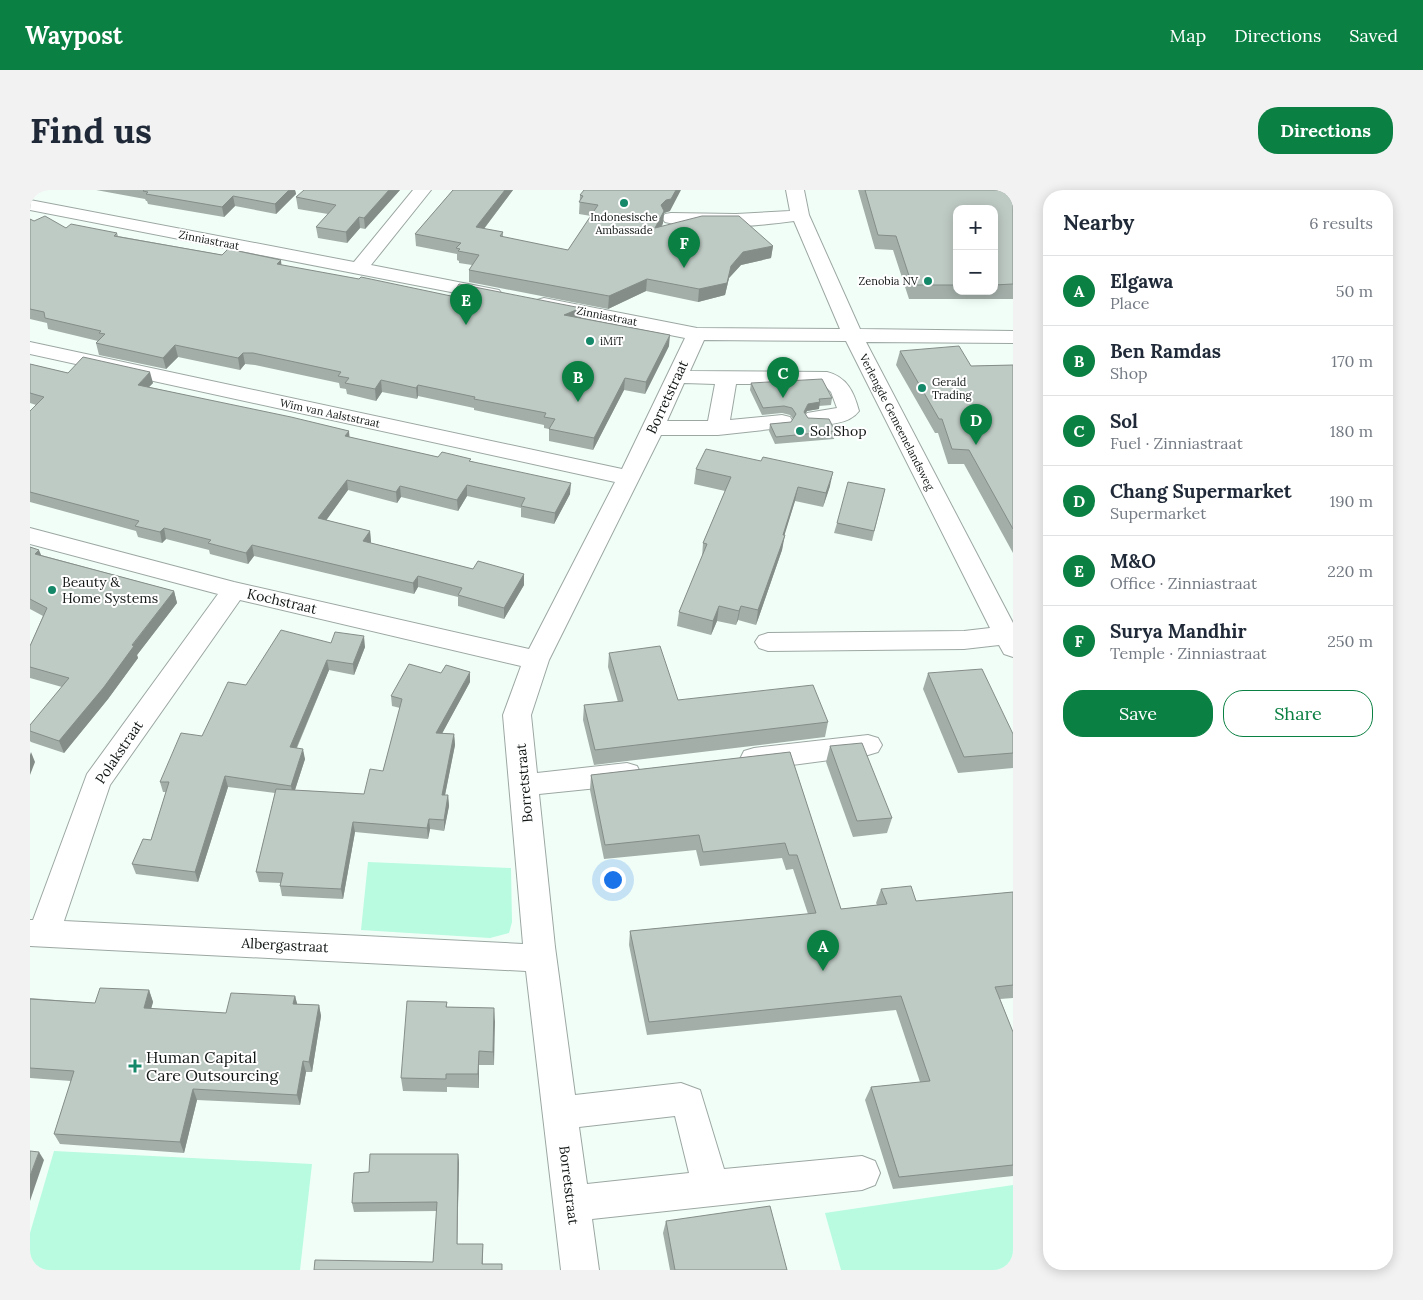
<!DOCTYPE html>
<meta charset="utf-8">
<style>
:root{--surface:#fff;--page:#f2f2f3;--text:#1f2937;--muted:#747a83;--line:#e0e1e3;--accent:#0b8043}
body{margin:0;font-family:Lora,serif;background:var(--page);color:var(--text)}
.controls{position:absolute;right:15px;top:15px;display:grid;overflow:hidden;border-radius:10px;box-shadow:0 2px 12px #0003}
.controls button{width:45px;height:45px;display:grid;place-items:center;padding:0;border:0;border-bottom:1px solid var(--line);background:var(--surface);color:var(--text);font:25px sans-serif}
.you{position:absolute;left:582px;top:689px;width:18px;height:18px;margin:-12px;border:4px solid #fff;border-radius:50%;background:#1a73e8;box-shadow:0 0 0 8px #1a73e833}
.badge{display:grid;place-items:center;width:32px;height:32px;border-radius:50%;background:var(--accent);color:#fff;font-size:16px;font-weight:700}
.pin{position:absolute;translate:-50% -41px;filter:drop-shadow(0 1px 2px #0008)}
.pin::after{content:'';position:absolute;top:26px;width:18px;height:15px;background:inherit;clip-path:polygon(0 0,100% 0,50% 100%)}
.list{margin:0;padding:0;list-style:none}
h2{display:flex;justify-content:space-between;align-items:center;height:65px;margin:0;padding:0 20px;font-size:21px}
h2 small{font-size:16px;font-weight:400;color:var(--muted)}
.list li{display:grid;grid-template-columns:32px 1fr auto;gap:15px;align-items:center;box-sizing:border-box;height:70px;padding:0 20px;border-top:1px solid var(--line)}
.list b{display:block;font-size:19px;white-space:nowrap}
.list p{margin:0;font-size:16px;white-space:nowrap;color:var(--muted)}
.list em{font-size:16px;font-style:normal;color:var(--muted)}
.actions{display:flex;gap:10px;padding:15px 20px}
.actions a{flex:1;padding:11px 0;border:1px solid var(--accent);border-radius:20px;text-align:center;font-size:18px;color:var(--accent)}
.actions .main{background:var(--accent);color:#fff}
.map{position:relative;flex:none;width:983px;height:1080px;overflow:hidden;border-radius:20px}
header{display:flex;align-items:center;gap:30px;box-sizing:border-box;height:70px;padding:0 25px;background:var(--accent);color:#fff}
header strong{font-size:24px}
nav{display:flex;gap:28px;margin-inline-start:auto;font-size:18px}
.intro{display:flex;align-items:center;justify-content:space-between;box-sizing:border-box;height:120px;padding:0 30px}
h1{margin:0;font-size:35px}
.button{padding:12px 22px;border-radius:20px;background:var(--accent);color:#fff;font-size:18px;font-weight:700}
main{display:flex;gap:30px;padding:0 30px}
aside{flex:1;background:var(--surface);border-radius:20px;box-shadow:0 2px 12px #0003}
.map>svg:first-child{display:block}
</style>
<header>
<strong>Waypost</strong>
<nav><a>Map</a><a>Directions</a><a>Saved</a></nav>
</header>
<div class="intro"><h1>Find us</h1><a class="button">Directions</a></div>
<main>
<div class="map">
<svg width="983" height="1080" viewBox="0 0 983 1080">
<rect width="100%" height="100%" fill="#f1fef8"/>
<!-- green -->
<g fill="#b8fbe0">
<path d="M 338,672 L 481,678 L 482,732 L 479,743 L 460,748 L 331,740 Z"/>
<path d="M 24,961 L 282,974 L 270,1080 L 0,1080 L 0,1043 Z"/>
<path d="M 983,995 L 983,1080 L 811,1080 L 795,1023 Z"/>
</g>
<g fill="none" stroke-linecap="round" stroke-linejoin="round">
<!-- minor casing -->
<g stroke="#9ca7a2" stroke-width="2">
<g id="minor">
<path d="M 383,0 L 401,0 L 341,75 L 469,100 L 472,104 L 469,108 L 462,110 L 0,20 L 0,10 L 324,72 Z"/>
<path d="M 756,0 L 774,0 L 779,25 L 830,139 L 983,141 L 983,153 L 836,152 L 983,433 L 983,467 L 974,464 L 969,455 L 934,459 L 738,461 L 729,458 L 725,452 L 729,446 L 738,443 L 934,441 L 960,438 L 816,151 L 674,150 L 660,181 L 797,182 C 817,187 824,202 829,221 C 819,235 793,236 777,233 L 774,228 L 777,223 L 807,218 L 801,202 L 793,194 L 706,194 L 700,230 L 752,225 L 760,227 L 763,232 L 760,237 L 688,245 L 631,245 L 519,470 L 501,525 L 507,583 L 597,573 L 607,576 L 611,584 L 607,592 L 597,595 L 509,604 L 525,757 L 545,905 L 651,893 L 670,900 L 694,979 L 832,966 L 845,971 L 850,983 L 845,995 L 832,1000 L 562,1029 L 569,1080 L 531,1080 L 496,781 L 0,756 L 0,730 L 3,730 L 57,584 L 188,404 L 0,354 L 0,338 L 204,392 L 499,459 L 585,292 L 0,164 L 0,152 L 592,279 L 655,148 L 514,120 L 507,118 L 504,114 L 507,110 L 514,108 L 667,138 L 810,139 L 764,31 C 727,36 670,41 635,32 L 632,28 L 635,24 L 641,23 L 706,24 L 760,21 ZM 654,193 L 685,194 L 678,231 L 637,231 ZM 210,410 L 491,476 L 473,525 L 493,754 L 34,731 L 80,595 ZM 645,926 L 659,983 L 557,994 L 549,937 Z"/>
<path d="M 838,545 L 848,548 L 852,555 L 848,562 L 838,565 L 724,580 L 714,577 L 710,569 L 714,561 L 724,558 Z"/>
</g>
</g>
<!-- minor -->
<use href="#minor" fill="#fff" fill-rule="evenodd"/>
</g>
<!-- wall -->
<g fill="#a3aea9" fill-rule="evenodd">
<path d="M 66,0 L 265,0 L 266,4 L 246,24 L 205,16 L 194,27 L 118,14 L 117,11 L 116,11 L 115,9 Z"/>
<path d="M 370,0 L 335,39 L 330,38 L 317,53 L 288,48 L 286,37 L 298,24 L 268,19 L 266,7 Z"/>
<path d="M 423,0 L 483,0 L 454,39 L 473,42 L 473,47 L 538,60 L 561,26 L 549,24 L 550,5 L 640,21 L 634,23 L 633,33 L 632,37 L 743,56 L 741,68 L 711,75 L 699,88 L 695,105 L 668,112 L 616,101 L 578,119 L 439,92 L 439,80 L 442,75 L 429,73 L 429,71 L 427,70 L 427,64 L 386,56 L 385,44 Z"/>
<path d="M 828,0 L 983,0 L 983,109 L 879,109 L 863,60 L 845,59 ZM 927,19 L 964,19 L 964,101 L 927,101 Z"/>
<path d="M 0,29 L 4,31 L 36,38 L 87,43 L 88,46 L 421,106 L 551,118 L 551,128 L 639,156 L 615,204 L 594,200 L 563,260 L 519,251 L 519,239 L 514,238 L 514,235 L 444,220 L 444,218 L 388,206 L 387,209 L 352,202 L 346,211 L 317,204 L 316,199 L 310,198 L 309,193 L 225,175 L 215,174 L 210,180 L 148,167 L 136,179 L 69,165 L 66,153 L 68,151 L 18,139 L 17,133 L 0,129 Z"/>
<path d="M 870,161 L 941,176 L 983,175 L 983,363 L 934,274 L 918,274 L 908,243 L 905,243 L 866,175 Z"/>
<path d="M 0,174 L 38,183 L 123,193 L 119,197 L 319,241 L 319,247 L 408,267 L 441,271 L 540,304 L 524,334 L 491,327 L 491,318 L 437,306 L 428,321 L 371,307 L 367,313 L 318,300 L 296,330 L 340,341 L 341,353 L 443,379 L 494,384 L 494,395 L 474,429 L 428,416 L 428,407 L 388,397 L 384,404 L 224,366 L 218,374 L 180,364 L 179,360 L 136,349 L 132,353 L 108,347 L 106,341 L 0,312 L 0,221 L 6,215 L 0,213 Z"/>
<path d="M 721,193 L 802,208 L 801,215 L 789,216 L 789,219 L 777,221 L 775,224 L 778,228 L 805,241 L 804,249 L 745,254 L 739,241 L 740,234 L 761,232 L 763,229 L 760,225 L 752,223 L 732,225 L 720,200 Z"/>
<path d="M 666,279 L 800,296 L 793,317 L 765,311 L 754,345 L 752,360 L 726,435 L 708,430 L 706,435 L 687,431 L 681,445 L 647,436 L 649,422 L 672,367 L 673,353 L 695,301 L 664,294 Z"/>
<path d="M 855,299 L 842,351 L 804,343 L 807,333 Z"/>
<path d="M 0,357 L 11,365 L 144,401 L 147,413 L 107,465 L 108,468 L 78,509 L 34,563 L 1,552 L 0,551 L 0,535 L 32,497 L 0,488 L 0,456 L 13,426 L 0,419 Z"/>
<path d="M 301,453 L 335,457 L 324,485 L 299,480 L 267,558 L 275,569 L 265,600 L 334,604 L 353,581 L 370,518 L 362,516 L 361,506 L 440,492 L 412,543 L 424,544 L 425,555 L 415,605 L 418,605 L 419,616 L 414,641 L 400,639 L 398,649 L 325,642 L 313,709 L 252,706 L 250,696 L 251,693 L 229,692 L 226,682 L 245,603 L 198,597 L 168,692 L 106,684 L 102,674 L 121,650 L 136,602 L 133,602 L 130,592 L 172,546 L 216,495 Z"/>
<path d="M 579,463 L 648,510 L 798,532 L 795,547 L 564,575 L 553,530 L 554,515 L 588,512 L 578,477 Z"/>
<path d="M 898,483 L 983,544 L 983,578 L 928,583 L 893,499 Z"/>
<path d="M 800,556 L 862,628 L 857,643 L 823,647 L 796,572 Z"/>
<path d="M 760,562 L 811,719 L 847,715 L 846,713 L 851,699 L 886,711 L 983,702 L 983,808 L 970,809 L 983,842 L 983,986 L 863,999 L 835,910 L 841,897 L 890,892 L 866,820 L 617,845 L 599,755 L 600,741 L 778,724 L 763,679 L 756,680 L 752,668 L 670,676 L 666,660 L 574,669 L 560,600 L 561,585 Z"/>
<path d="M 119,800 L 123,812 L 121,819 L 196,823 L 265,806 L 267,814 L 289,815 L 291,826 L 282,882 L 276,882 L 270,915 L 167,910 L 154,963 L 30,954 L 24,944 L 41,891 L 0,888 L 0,808 L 65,813 Z"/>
<path d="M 417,812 L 417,817 L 464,818 L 464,875 L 449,875 L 449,898 L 417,897 L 417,902 L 373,901 L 371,888 Z"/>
<path d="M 428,964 L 429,973 L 427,1054 L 453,1054 L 453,1074 L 403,1072 L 407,1021 L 324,1022 L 322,1013 L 339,982 Z"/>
<path d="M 636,1031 L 757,1080 L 640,1080 L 633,1043 Z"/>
</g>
<!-- shaded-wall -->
<g fill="#858d89">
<path d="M 259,0 L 265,0 L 266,4 L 246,24 L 245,14 Z"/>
<path d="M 359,0 L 370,0 L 335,39 L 334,28 Z"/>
<path d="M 475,0 L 483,0 L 446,49 L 446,37 Z"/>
<path d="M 646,0 L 651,0 L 640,21 L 634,23 L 633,33 L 624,50 L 625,38 L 631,15 Z"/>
<path d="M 203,6 L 205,16 L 194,27 L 192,17 Z"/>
<path d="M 329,27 L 330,38 L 317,53 L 316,42 Z"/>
<path d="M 743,56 L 741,68 L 711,75 L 699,88 L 695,105 L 668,112 L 669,99 L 701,76 L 713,62 Z"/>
<path d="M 251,70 L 252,81 L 247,74 Z"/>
<path d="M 617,89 L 616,101 L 578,119 L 579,106 Z"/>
<path d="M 551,118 L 551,130 L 534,125 Z"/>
<path d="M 640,145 L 639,156 L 615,204 L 616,192 Z"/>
<path d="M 145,155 L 148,167 L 136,179 L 133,168 Z"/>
<path d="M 213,163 L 215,174 L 210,180 L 208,168 Z"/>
<path d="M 120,182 L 123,193 L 111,205 L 108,195 Z"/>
<path d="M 595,188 L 594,200 L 563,260 L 564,248 Z"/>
<path d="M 351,190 L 352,202 L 346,211 L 345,199 Z"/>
<path d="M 388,195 L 388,206 L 387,209 L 386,198 Z"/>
<path d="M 790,212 L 789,219 L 777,221 L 772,229 L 774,222 L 778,214 Z"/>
<path d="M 319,241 L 320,252 L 315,246 Z"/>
<path d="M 803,282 L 800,296 L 793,317 L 796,303 Z"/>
<path d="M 317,290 L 318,300 L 290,339 L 288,328 Z"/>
<path d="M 541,293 L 540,304 L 524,334 L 525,323 Z"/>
<path d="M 437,295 L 437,306 L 428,321 L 427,310 Z"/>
<path d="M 370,296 L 371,307 L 367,313 L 366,302 Z"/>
<path d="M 768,297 L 765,311 L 753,350 L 755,345 L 752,360 L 726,435 L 728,420 Z"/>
<path d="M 134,338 L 136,349 L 132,353 L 130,342 Z"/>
<path d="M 340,341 L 341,352 L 334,362 L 333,351 Z"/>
<path d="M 222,355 L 224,366 L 218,374 L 216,363 Z"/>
<path d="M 9,360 L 14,372 L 5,364 Z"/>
<path d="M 494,384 L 494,395 L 474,429 L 474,418 Z"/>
<path d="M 388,386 L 388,397 L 384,404 L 383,393 Z"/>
<path d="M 144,401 L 147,413 L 107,465 L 108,468 L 78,509 L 34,563 L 29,551 Z"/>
<path d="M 689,416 L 687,431 L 681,445 L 683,431 Z"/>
<path d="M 711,416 L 708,430 L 706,435 L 709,421 Z"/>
<path d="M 334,446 L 335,457 L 324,485 L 323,474 Z"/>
<path d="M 297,470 L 299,480 L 262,568 L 260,557 Z"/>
<path d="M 440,482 L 440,492 L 407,553 L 406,543 Z"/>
<path d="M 424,544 L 425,555 L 413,615 L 412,605 Z"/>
<path d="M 273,559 L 275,569 L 263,606 L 261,596 Z"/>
<path d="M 1,562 L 5,572 L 0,585 L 0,565 Z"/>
<path d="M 195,586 L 198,597 L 168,692 L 165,682 Z"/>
<path d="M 418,605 L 419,616 L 414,641 L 414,630 Z"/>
<path d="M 399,629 L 400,639 L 398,649 L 397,638 Z"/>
<path d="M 323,632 L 325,642 L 313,709 L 311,699 Z"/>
<path d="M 119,800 L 123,812 L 118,829 L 114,818 Z"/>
<path d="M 265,806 L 268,817 L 263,814 Z"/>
<path d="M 289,815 L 291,826 L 282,882 L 279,872 Z"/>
<path d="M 464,818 L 465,832 L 464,875 L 463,862 Z"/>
<path d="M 449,861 L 449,898 L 448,884 Z"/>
<path d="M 273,871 L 276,882 L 270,915 L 267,905 Z"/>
<path d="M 163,899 L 167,910 L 154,963 L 150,952 Z"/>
<path d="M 9,962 L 14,970 L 0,1011 L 0,986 Z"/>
<path d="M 428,964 L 429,973 L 427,1062 L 427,1054 Z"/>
</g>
<!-- building -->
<g fill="#becac4" stroke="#858d89">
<path d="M 114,0 L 259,0 L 245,14 L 203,6 L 192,17 L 116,4 L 118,2 L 113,1 Z"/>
<path d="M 274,0 L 359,0 L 334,28 L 329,27 L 316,42 L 286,37 L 306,15 L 266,7 Z"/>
<path d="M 423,0 L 475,0 L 446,37 L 473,42 L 470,46 L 538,60 L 568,15 L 549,12 L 553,6 L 550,5 L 554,0 L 646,0 L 641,9 L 636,10 L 631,15 L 634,21 L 625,38 L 672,26 L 709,26 L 743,56 L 713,62 L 701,76 L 697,93 L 669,99 L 617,89 L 579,106 L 439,80 L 449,65 L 428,61 L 430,59 L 426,58 L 431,53 L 385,44 Z"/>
<path d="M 835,0 L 983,0 L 983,94 L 964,95 L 964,19 L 927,19 L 927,95 L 882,95 L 866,46 L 848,45 Z"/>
<path d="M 15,26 L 36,38 L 41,34 L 87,43 L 84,46 L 192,65 L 198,59 L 251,70 L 247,74 L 329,89 L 331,87 L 421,106 L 429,94 L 551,118 L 534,125 L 640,145 L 616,192 L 595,188 L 564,248 L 519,239 L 525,229 L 514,227 L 516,223 L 444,209 L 445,207 L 388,195 L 386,198 L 351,190 L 345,199 L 315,193 L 319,188 L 308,186 L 311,182 L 223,163 L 213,163 L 208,168 L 145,155 L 133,168 L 66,153 L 75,144 L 69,143 L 71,141 L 15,128 L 14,122 L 0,119 L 0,29 L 4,31 Z"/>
<path d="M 929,156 L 941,176 L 983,175 L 983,339 L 939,260 L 922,259 L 912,229 L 909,229 L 870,161 Z"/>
<path d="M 53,167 L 120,182 L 108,195 L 261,227 L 319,241 L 315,246 L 408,267 L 412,262 L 441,269 L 439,271 L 541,293 L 525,323 L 491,316 L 495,308 L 437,295 L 427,310 L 370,296 L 366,302 L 317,290 L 288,328 L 340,341 L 333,351 L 443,379 L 448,371 L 494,384 L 474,418 L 428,405 L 432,398 L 388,386 L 383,393 L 222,355 L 216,363 L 178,353 L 181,350 L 134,338 L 130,342 L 105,336 L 109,331 L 0,302 L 0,221 L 14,207 L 0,203 L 0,174 L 38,183 Z"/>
<path d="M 792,189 L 802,208 L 789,209 L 790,212 L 778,214 L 774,222 L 778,228 L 799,229 L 805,241 L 746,247 L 740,234 L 761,232 L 766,224 L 762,218 L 754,216 L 733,218 L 721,193 Z"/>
<path d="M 676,259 L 731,271 L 733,267 L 803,282 L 796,303 L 768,297 L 753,345 L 755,345 L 728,420 L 711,416 L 709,421 L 689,416 L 683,431 L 649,422 L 677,354 L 673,353 L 701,287 L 666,279 Z"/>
<path d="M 818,292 L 855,299 L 844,341 L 807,333 Z"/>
<path d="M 0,357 L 9,360 L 5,364 L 144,401 L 102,455 L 104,456 L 74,497 L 29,551 L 0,541 L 0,535 L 39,488 L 0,477 L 0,456 L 17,418 L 0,409 Z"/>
<path d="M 251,440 L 301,453 L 305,442 L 334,446 L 323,474 L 297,470 L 260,557 L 273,559 L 261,596 L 195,586 L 165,682 L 102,674 L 113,649 L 121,650 L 139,592 L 130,592 L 151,543 L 172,546 L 198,492 L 216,495 Z"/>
<path d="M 630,456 L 648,510 L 783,495 L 798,532 L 565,560 L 554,515 L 593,511 L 579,463 Z"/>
<path d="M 379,474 L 411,483 L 416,475 L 440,482 L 406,543 L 424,544 L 412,605 L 418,605 L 414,630 L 399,629 L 397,638 L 323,632 L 311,699 L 250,696 L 253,683 L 226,682 L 246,599 L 334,604 L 340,579 L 353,581 L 372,509 L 361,506 Z"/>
<path d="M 952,479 L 983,544 L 983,563 L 934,567 L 898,483 Z"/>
<path d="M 832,553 L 862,628 L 827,631 L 800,556 Z"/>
<path d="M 760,562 L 811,719 L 857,714 L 851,699 L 881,696 L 886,711 L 983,702 L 983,795 L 965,797 L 983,842 L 983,975 L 869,987 L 841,897 L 900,891 L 871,806 L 619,832 L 600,741 L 786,723 L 767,665 L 759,665 L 755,653 L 673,662 L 669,645 L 575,655 L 561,585 Z"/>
<path d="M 70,798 L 119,800 L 114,818 L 196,823 L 201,803 L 265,806 L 263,814 L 289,815 L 279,872 L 273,871 L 267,905 L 163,899 L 150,952 L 24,944 L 44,881 L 0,878 L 0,809 L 65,813 Z"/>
<path d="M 377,811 L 417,812 L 416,817 L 464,818 L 463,862 L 449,861 L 448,884 L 416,884 L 416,889 L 371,888 Z"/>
<path d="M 0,961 L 9,962 L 0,986 Z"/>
<path d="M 340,964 L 428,964 L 427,1054 L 453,1054 L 452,1074 L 472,1074 L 472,1080 L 284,1080 L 285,1070 L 403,1072 L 407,1012 L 322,1013 L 324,983 L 339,982 Z"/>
<path d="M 740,1016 L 757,1080 L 645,1080 L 636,1031 Z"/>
</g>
<!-- markers -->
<g fill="#148868" stroke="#fff" stroke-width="2">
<circle cx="594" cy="13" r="5"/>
<circle cx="898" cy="91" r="5"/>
<circle cx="560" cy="151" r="5"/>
<circle cx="892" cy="198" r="5"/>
<circle cx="770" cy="241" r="5"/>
<circle cx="22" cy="400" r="5"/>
<path d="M102.5 868.5h5v5h5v5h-5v5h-5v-5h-5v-5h5z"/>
</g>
<g text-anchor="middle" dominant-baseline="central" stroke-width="4" stroke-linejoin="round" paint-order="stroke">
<!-- far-poi labels -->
<g font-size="11" fill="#121715" stroke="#fff" text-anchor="start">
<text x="594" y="27" text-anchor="middle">Indonesische<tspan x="594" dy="13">Ambassade</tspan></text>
<text x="888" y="91" text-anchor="end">Zenobia NV</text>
<text x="570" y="151">iMiT</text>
<text x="902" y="192">Gerald<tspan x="902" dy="13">Trading</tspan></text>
</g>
<!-- far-street labels -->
<g font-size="11" fill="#121715" stroke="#fff">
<text transform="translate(179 50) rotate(11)">Zinniastraat</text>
<text transform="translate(577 126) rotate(11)">Zinniastraat</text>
<text transform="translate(300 223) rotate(12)">Wim van Aalststraat</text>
<text transform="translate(867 232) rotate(63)">Verlengde Gemeenelandsweg</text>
</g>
<!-- street labels -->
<g font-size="14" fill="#121715" stroke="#fff">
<text transform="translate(637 207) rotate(-65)">Borretstraat</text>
<text transform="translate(252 411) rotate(13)">Kochstraat</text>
<text transform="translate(89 562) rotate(-56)">Polakstraat</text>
<text transform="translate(494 593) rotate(-95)">Borretstraat</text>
<text transform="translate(255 755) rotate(3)">Albergastraat</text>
<text transform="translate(539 995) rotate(83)">Borretstraat</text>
</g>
<!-- poi labels -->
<g font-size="14" fill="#121715" stroke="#fff" text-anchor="start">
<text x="780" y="241">Sol Shop</text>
<text x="32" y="392">Beauty &amp;<tspan x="32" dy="16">Home Systems</tspan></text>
</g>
<!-- near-poi labels -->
<g font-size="16" fill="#121715" stroke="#fff" text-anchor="start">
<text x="116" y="867">Human Capital<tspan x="116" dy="18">Care Outsourcing</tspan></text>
</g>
</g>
</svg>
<div class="controls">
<button>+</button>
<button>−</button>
</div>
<div class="you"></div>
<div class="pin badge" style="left:793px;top:781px">A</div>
<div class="pin badge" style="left:548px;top:212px">B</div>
<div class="pin badge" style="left:753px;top:208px">C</div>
<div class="pin badge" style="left:946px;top:255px">D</div>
<div class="pin badge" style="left:436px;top:135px">E</div>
<div class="pin badge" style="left:654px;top:78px">F</div>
</div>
<aside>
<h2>Nearby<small>6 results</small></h2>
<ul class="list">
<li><span class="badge">A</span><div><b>Elgawa</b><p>Place</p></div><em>50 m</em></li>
<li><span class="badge">B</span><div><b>Ben Ramdas</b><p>Shop</p></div><em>170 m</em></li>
<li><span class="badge">C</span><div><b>Sol</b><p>Fuel · Zinniastraat</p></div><em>180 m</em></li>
<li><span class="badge">D</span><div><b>Chang Supermarket</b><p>Supermarket</p></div><em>190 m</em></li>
<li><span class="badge">E</span><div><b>M&amp;O</b><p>Office · Zinniastraat</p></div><em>220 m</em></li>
<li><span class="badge">F</span><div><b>Surya Mandhir</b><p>Temple · Zinniastraat</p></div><em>250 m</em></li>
</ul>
<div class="actions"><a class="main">Save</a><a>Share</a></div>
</aside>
</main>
